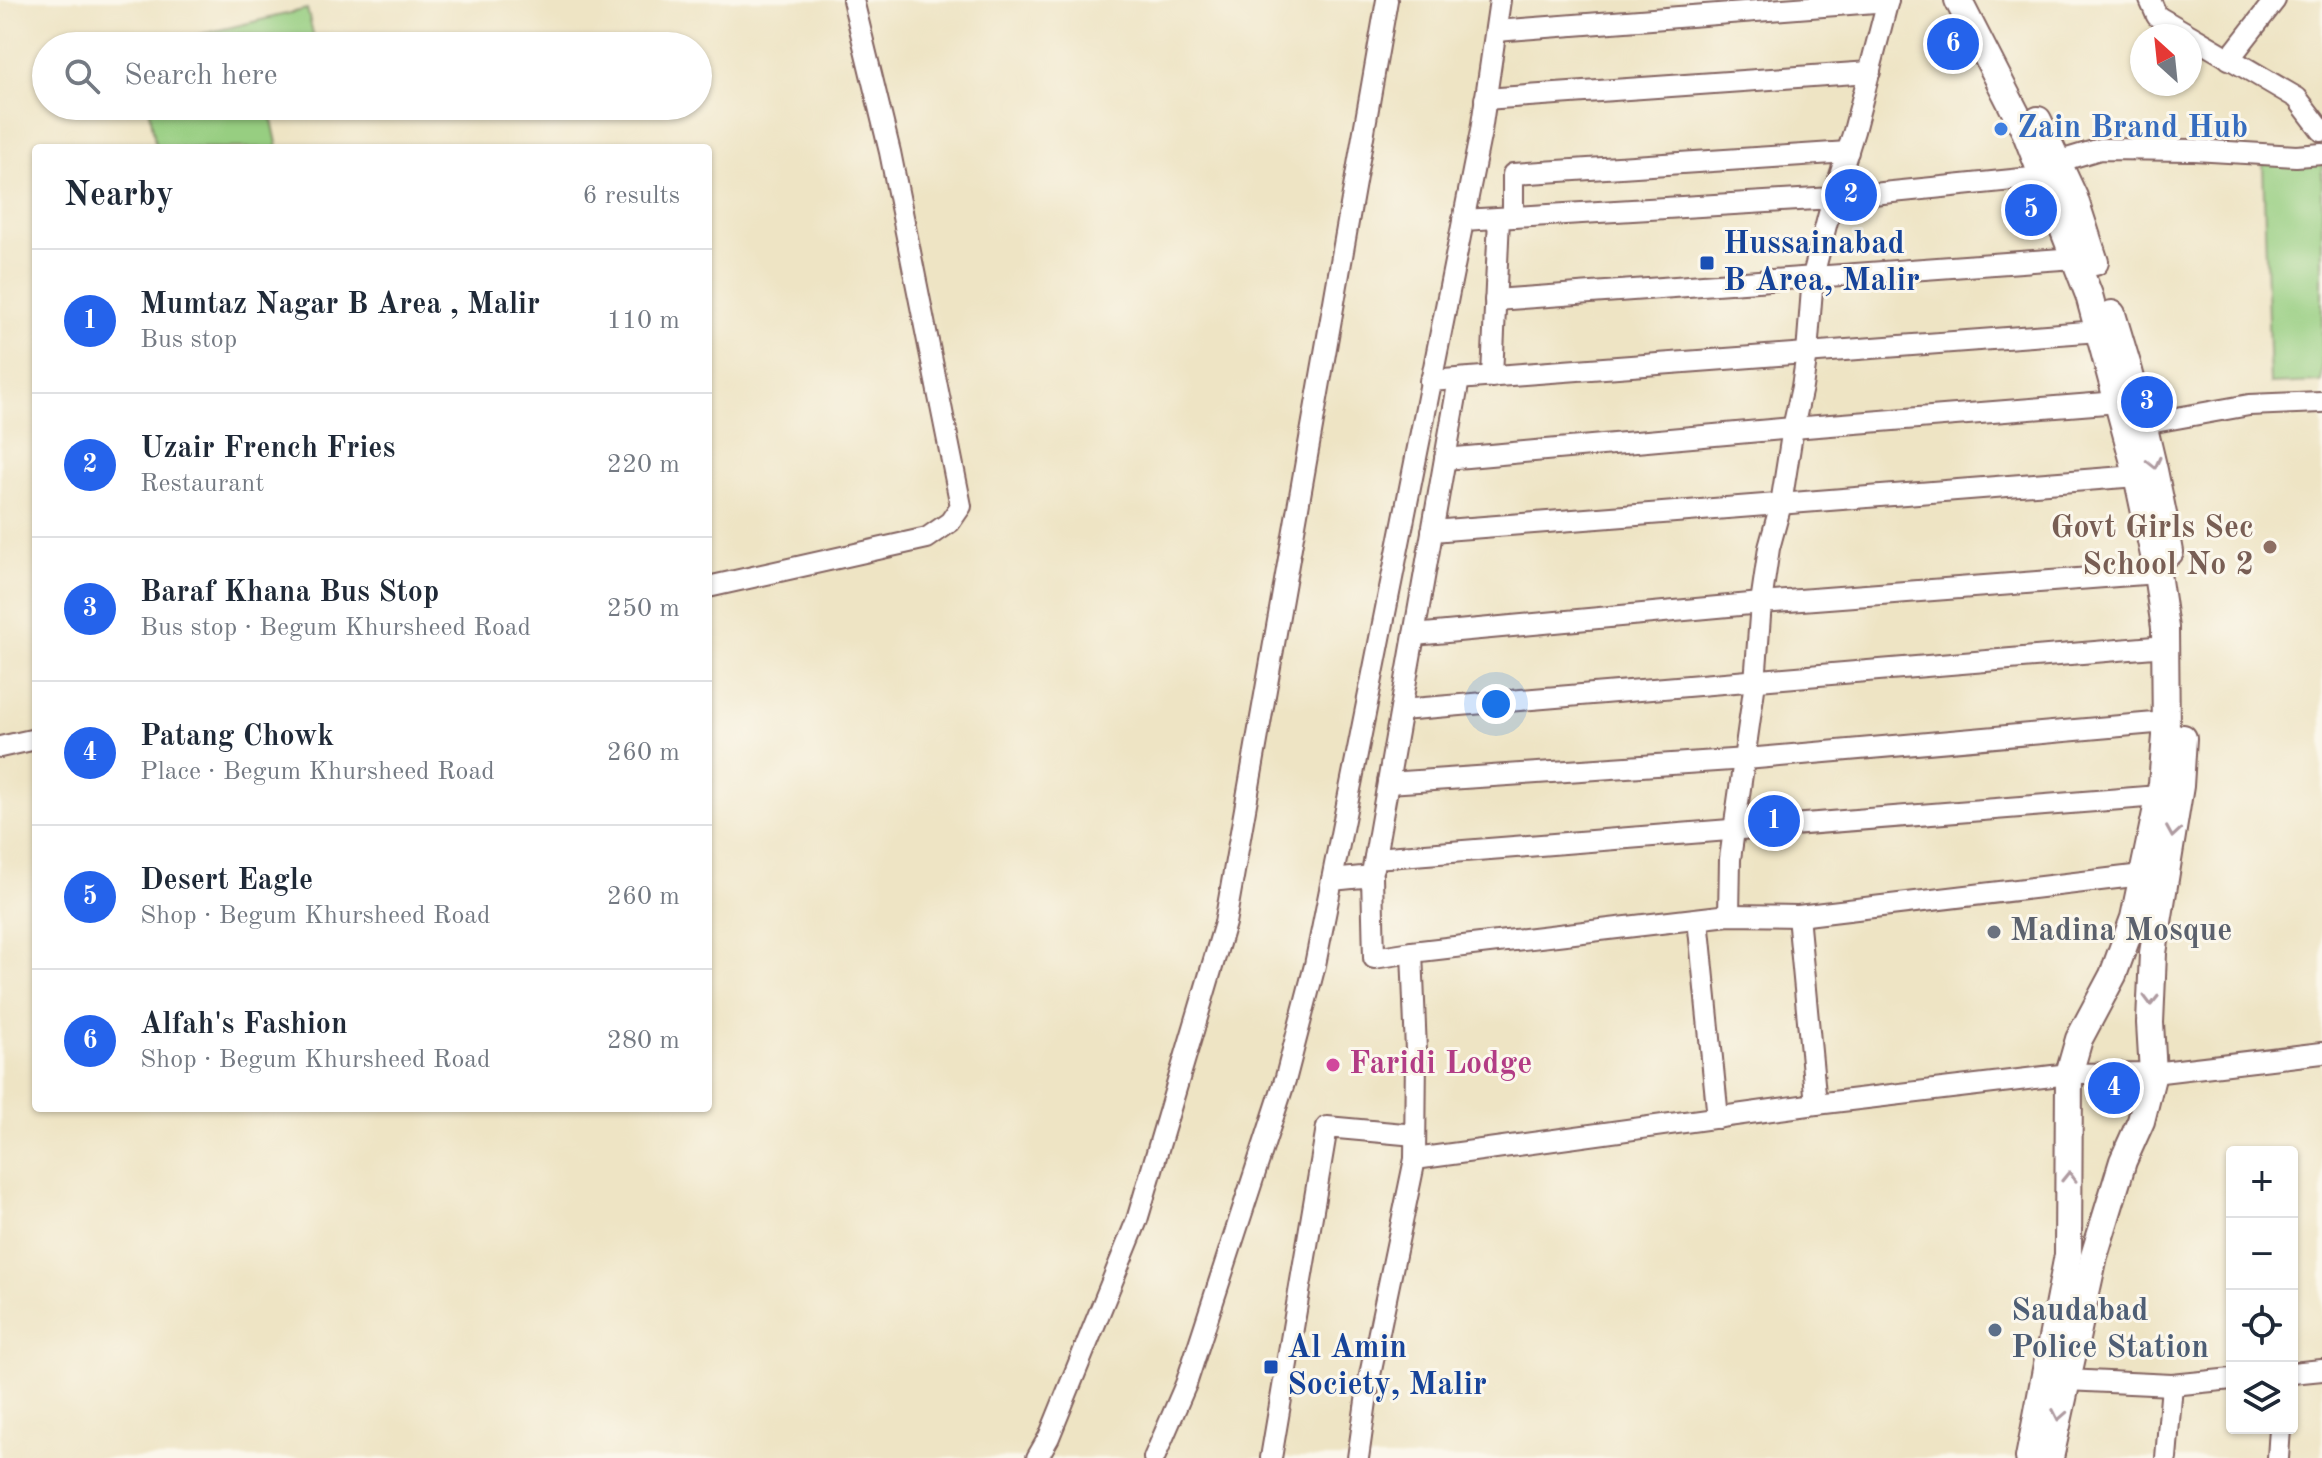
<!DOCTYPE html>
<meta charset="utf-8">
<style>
:root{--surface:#fff;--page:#f6f6f7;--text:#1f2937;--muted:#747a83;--line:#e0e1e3;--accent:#2563eb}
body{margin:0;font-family:"Old Standard TT",serif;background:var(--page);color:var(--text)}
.controls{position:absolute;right:24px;bottom:24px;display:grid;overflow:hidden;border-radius:8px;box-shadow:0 2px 6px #0004}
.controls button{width:72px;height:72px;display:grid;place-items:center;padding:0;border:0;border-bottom:2px solid var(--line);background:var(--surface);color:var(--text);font:40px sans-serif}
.compass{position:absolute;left:2130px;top:24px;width:72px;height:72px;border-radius:50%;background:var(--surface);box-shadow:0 2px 6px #0004;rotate:333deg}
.you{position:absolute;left:1496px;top:704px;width:28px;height:28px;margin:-20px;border:6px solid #fff;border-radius:50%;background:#1a73e8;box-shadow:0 0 0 12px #1a73e833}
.badge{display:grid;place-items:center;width:52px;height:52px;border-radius:50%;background:var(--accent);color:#fff;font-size:26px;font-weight:700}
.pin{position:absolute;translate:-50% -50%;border:4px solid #fff;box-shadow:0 2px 8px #0006}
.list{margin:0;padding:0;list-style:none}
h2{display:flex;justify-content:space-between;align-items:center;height:104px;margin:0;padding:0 32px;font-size:34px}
h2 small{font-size:26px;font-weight:400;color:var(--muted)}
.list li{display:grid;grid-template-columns:52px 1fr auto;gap:24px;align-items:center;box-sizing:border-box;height:144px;padding:0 32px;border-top:2px solid var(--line)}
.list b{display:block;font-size:30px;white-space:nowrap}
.list p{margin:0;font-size:26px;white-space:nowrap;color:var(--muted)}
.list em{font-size:26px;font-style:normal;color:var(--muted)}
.icon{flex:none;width:44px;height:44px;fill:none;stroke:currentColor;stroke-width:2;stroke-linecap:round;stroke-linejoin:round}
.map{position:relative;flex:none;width:2322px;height:1458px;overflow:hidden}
.search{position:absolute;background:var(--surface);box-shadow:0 2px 6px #0004;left:32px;top:32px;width:680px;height:88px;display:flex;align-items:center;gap:20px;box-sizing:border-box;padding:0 28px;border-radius:44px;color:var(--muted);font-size:30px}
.panel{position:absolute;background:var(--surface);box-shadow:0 2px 6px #0004;left:32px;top:144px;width:680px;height:968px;border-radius:8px}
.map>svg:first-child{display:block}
</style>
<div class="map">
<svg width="2322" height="1458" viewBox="0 0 2322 1458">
<rect width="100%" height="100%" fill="#fbf7ec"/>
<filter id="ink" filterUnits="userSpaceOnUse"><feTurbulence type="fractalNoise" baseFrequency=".0125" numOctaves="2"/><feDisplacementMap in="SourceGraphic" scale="16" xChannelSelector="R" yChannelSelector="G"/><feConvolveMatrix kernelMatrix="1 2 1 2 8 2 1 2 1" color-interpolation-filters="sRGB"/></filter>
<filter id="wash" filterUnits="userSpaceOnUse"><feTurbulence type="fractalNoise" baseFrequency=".006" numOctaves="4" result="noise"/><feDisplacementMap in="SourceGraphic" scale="32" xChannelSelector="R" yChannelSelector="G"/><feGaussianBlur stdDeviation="1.8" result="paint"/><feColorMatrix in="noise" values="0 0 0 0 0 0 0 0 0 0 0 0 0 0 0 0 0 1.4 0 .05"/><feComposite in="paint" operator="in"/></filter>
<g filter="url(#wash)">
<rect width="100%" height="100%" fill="#eee4c4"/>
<!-- green -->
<g fill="#97ce81" stroke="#707656" stroke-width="2">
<path d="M 307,9 L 316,46 L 152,46 Z"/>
<path d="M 149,106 L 269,106 L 278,148 L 156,148 Z"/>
<path d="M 2322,160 L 2322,382 L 2270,384 L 2263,164 Z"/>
</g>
</g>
<g filter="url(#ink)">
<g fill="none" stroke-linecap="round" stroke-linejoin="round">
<!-- minor casing -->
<g stroke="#836461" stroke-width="24">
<g id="minor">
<path d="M 2150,0 L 2157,16 L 2297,98 L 2322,131"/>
<path d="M 1496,31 L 1888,1"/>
<path d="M 2229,59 L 2275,0"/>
<path d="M 1485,99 L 1870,72"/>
<path d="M 1513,217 L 1513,174 L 1848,152"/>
<path d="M 1463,220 L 1833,198 L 2042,177 L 2057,162 L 2100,149 L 2194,150 L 2296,156 L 2322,154"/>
<path d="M 1495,300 L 2076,258"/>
<path d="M 1492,377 L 1499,218"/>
<path d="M 1430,381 L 2099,331"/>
<path d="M 2132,426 L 2249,405 L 2322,402"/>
<path d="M 1445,459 L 1793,428 L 2118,402"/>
<path d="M 1432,531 L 2137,476"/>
<path d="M 708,587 L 927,538 L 950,522 L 961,506 L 890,152 L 853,0"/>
<path d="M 1414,635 L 1761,603 L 2157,573"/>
<path d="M 1401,710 L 2166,646"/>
<path d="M 0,747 L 36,739"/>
<path d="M 1388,783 L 1746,759 L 2166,722"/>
<path d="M 1375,858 L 2159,796"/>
<path d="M 1373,868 L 1459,379"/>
<path d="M 1332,880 L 1372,876 L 1374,958 L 1412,952 L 1729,915 L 1798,916 L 2142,875"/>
<path d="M 1729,915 L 1730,859 L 1755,682 L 1761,603 L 1769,548 L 1781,504 L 1793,428 L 1802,387 L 1807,353 L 1813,276 L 1833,198 L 1854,131 L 1888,0"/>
<path d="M 1798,916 L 1816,1104"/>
<path d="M 1698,919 L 1718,1118"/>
<path d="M 1415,1159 L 1816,1104 L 2069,1074 L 2153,1073 L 2322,1053"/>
<path d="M 2292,1373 L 2322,1370"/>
<path d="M 2066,1380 L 2172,1385 L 2232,1379"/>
<path d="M 1037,1458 L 1049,1437 L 1137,1220 L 1225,923 L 1387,0"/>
<path d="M 1154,1458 L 1186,1384 L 1286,1077 L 1315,965 L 1481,131 L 1500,0"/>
<path d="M 1271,1458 L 1327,1127 L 1415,1135"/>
<path d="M 1358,1458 L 1369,1380 L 1415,1159 L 1416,1051 L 1412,952"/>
<path d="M 2166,1458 L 2172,1385"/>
<path d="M 2278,1458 L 2280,1428"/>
</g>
</g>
<!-- major casing -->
<g stroke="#836461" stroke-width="30">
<g id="major">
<path d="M 1958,0 L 2025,131 L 2089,295 L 2135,466 L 2155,560 L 2165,628 L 2166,736 L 2162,784 L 2134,918 L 2113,975 L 2079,1039 L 2069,1074 L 2068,1255 L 2029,1458"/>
<path d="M 2038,120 L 2074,197 L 2095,262"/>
<path d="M 2112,314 C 2137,393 2156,470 2170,552"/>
<path d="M 2050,1458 L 2094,1256 L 2123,1161 L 2141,1121 L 2153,1073 L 2150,1023 L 2153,953 L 2180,786 L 2183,738"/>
</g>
</g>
<!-- minor -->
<use href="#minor" stroke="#fff" stroke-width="20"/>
<!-- major -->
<use href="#major" stroke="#fff" stroke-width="26"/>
</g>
<!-- one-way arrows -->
<defs><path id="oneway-chevron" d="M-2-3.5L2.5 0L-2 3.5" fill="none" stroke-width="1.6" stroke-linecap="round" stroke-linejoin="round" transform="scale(2)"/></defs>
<g stroke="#ae9aa0">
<use href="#oneway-chevron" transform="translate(2154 463) rotate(77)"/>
<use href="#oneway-chevron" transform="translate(2173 832) rotate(99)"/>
<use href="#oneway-chevron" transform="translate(2151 1000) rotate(91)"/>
<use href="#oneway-chevron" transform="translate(2069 1177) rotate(-89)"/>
<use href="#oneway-chevron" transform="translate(2059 1415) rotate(101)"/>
</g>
</g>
<!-- markers -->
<circle fill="#3f7fe0" stroke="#fbf7ec" stroke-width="3" cx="2001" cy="129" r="8"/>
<g fill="#1a4fb4" stroke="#fbf7ec" stroke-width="3">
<rect x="1699" y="255" width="16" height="16" rx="4"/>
<rect x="1263" y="1359" width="16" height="16" rx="4"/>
</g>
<circle fill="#8d6e63" stroke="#fbf7ec" stroke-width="3" cx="2270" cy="547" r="8"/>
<circle fill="#6b7280" stroke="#fbf7ec" stroke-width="3" cx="1994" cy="932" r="8"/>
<circle fill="#d1479c" stroke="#fbf7ec" stroke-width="3" cx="1333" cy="1065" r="8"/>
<circle fill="#5c6f8a" stroke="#fbf7ec" stroke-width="3" cx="1995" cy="1330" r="8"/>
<g text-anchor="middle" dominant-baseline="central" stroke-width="6" stroke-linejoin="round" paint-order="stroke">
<!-- shop labels -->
<g font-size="32" font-weight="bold" fill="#366cbe" stroke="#fbf7ec" text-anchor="start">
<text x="2017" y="129">Zain Brand Hub</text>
</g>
<!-- transit labels -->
<g font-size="32" font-weight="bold" fill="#164399" stroke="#fbf7ec" text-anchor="start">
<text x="1723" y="245">Hussainabad<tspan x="1723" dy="37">B Area, Malir</tspan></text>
<text x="1287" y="1349">Al Amin<tspan x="1287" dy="37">Society, Malir</tspan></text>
</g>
<!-- education labels -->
<g font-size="32" font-weight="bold" fill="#785e54" stroke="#fbf7ec" text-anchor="end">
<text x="2254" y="529">Govt Girls Sec<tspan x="2254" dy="37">School No 2</tspan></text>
</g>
<!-- worship labels -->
<g font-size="32" font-weight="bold" fill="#5b616d" stroke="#fbf7ec" text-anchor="start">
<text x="2010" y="932">Madina Mosque</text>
</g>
<!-- hotel labels -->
<g font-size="32" font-weight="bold" fill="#b23c85" stroke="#fbf7ec" text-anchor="start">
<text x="1349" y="1065">Faridi Lodge</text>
</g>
<!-- service labels -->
<g font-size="32" font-weight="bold" fill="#4e5e75" stroke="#fbf7ec" text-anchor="start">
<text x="2011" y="1312">Saudabad<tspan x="2011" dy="37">Police Station</tspan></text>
</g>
</g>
</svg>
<div class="controls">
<button>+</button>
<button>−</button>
<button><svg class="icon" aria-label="locate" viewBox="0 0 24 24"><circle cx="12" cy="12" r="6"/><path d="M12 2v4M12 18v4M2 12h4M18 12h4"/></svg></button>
<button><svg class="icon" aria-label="layers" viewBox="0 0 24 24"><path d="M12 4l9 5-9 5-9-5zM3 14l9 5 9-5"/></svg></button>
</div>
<svg class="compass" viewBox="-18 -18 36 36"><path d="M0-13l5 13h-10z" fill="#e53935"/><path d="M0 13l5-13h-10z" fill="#747a83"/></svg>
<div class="you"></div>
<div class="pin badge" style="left:1774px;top:821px">1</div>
<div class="pin badge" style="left:1851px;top:195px">2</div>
<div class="pin badge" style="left:2147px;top:402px">3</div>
<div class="pin badge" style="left:2114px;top:1088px">4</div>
<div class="pin badge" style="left:2031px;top:210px">5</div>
<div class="pin badge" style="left:1953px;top:44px">6</div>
<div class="search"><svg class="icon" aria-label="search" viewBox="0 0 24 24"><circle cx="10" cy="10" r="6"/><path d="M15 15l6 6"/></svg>Search here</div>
<section class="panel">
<h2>Nearby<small>6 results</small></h2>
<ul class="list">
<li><span class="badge">1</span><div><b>Mumtaz Nagar B Area , Malir</b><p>Bus stop</p></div><em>110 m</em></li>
<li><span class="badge">2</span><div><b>Uzair French Fries</b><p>Restaurant</p></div><em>220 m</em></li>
<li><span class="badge">3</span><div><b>Baraf Khana Bus Stop</b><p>Bus stop · Begum Khursheed Road</p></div><em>250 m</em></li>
<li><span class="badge">4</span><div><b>Patang Chowk</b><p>Place · Begum Khursheed Road</p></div><em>260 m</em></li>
<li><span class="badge">5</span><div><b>Desert Eagle</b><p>Shop · Begum Khursheed Road</p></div><em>260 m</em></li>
<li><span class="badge">6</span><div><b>Alfah's Fashion</b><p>Shop · Begum Khursheed Road</p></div><em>280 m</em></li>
</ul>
</section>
</div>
